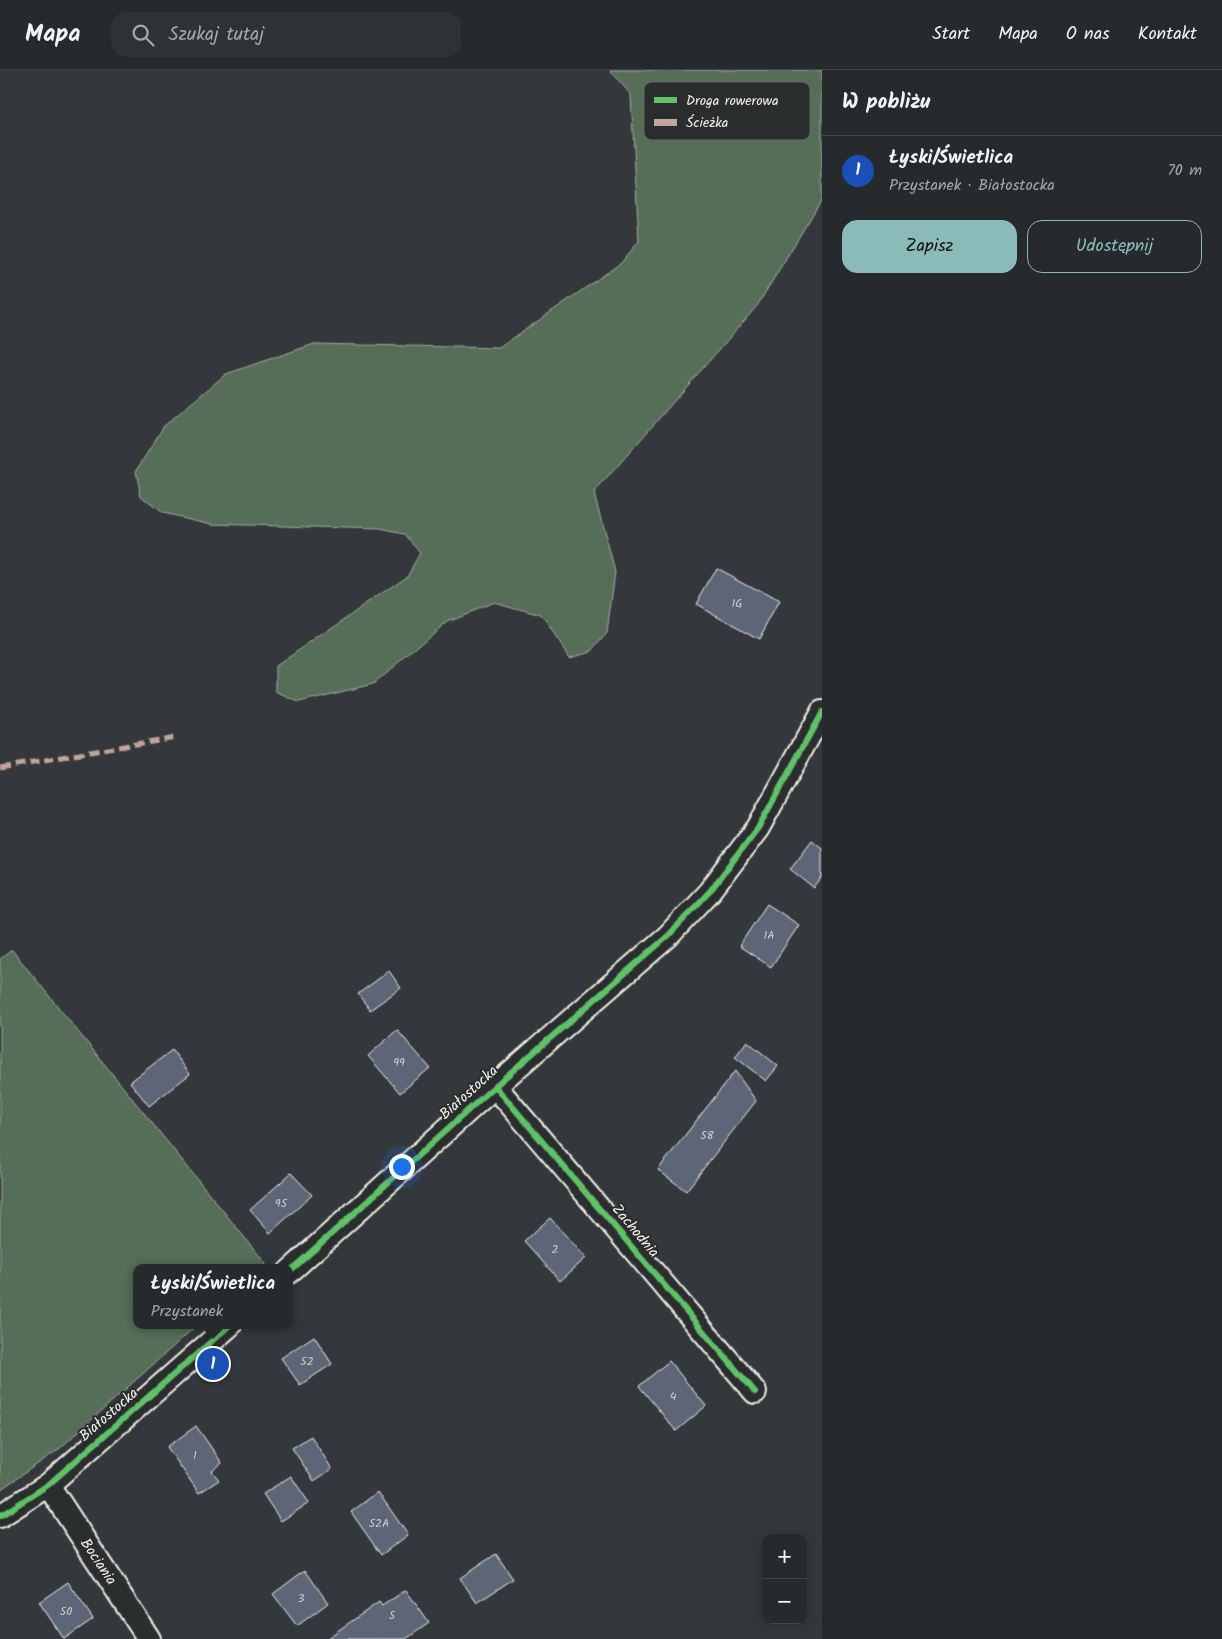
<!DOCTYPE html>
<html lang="pl">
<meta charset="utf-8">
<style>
:root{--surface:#272a2d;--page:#2f3235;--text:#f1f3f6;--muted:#a4a7aa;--line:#434649;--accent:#8bbbb9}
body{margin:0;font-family:Kalam,sans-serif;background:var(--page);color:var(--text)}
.controls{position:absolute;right:15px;bottom:15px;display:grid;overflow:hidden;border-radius:10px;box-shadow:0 2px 12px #0003}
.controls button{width:45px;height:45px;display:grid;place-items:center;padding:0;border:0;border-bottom:1px solid var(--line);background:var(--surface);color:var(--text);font:25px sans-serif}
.you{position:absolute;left:401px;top:1096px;width:18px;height:18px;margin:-12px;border:4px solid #fff;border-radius:50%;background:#1a73e8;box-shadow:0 0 0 8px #1a73e833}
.badge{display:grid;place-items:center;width:32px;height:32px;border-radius:50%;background:var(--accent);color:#fff;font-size:16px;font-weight:700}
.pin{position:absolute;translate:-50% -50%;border:2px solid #fff;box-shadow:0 1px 5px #0006}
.popup{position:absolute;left:133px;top:1194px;width:160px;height:65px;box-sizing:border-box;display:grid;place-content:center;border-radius:10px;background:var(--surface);filter:drop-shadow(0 1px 4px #0005);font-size:16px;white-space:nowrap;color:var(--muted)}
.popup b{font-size:19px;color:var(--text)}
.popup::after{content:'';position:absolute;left:50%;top:100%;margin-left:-10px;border:10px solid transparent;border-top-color:var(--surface)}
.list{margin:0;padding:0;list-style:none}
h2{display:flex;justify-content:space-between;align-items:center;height:65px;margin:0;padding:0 20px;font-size:21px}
h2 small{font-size:16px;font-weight:400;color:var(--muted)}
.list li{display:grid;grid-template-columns:32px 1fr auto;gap:15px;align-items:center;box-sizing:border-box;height:70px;padding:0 20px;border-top:1px solid var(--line)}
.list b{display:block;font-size:19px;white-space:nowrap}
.list p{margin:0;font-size:16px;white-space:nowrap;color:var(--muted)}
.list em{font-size:16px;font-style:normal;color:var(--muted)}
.actions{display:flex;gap:10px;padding:15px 20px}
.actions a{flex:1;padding:11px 0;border:1px solid var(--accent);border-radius:15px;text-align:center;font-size:18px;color:var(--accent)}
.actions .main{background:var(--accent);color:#111}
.icon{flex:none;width:28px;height:28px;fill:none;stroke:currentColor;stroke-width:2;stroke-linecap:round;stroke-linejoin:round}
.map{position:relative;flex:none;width:822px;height:1569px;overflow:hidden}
header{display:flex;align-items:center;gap:30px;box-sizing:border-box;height:70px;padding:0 25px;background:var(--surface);border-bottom:1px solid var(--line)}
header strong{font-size:24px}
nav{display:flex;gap:28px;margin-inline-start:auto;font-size:18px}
.search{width:350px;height:45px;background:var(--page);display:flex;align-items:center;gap:12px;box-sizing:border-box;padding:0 18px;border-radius:15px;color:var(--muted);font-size:19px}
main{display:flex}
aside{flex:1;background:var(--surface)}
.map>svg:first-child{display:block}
</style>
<header>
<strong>Mapa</strong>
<div class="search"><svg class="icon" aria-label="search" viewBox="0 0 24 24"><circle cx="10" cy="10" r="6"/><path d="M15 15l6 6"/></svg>Szukaj tutaj</div>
<nav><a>Start</a><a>Mapa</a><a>O nas</a><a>Kontakt</a></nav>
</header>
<main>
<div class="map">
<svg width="822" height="1569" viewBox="0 0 822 1569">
<rect width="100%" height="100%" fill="#34383c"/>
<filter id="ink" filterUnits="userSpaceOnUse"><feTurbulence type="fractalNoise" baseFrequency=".02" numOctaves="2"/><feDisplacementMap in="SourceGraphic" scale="10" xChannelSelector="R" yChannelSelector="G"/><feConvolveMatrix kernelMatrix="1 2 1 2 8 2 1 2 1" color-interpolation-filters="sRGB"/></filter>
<g filter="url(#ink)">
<!-- green -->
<g fill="#566d59" stroke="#a5afa0">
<path d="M 610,0 L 822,0 L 822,129 L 757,236 L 594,423 L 615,502 L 607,563 L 592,581 L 569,587 L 541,545 L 494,532 L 447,551 L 373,614 L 299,632 L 276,622 L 276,596 L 407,506 L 420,483 L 405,464 L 380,459 L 213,454 L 162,443 L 141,426 L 136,401 L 164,356 L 226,304 L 314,274 L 499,278 L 621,193 L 639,171 L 631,25 Z"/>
<path d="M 12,880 L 266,1194 L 262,1198 L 137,1198 L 137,1255 L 197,1255 L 59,1379 L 0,1420 L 0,889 Z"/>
</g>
<!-- building -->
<g fill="#5b6676" stroke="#f4f1e8">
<path d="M 716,498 L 779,532 L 759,569 L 696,534 Z"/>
<path d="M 812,770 L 822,778 L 822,808 L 814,818 L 790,799 Z"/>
<path d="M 767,834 L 799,855 L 771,897 L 739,876 Z"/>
<path d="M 389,901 L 401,918 L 370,940 L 358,924 Z"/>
<path d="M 397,960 L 430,998 L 400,1023 L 368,986 Z"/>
<path d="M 747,971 L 778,996 L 766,1011 L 735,987 Z"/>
<path d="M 172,980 L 190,1004 L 149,1036 L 130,1012 Z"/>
<path d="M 735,1001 L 756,1031 L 686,1121 L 658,1100 Z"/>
<path d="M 291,1103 L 312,1125 L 270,1163 L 250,1140 Z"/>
<path d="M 550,1148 L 586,1188 L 560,1211 L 524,1171 Z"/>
<path d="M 314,1266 L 332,1294 L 300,1315 L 281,1288 Z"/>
<path d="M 669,1291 L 706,1336 L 676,1361 L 639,1316 Z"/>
<path d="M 196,1356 L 222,1393 L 212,1401 L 219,1410 L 199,1423 L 167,1377 Z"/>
<path d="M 311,1366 L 332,1399 L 314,1411 L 292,1378 Z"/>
<path d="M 291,1406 L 309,1433 L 281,1451 L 263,1424 Z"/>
<path d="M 378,1422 L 408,1465 L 381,1485 L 351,1442 Z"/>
<path d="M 496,1484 L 513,1509 L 477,1533 L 460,1508 Z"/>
<path d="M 305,1500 L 328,1533 L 297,1556 L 273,1524 Z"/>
<path d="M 68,1512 L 93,1549 L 64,1569 L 39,1532 Z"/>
<path d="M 406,1520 L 429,1553 L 406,1569 L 326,1569 L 379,1532 L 382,1536 Z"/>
</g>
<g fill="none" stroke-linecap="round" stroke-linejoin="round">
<!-- street casing -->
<g stroke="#f4f1e8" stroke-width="26">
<g id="street">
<path d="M 495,1016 L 755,1322"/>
<path d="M 289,1202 L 495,1016 L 668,866 L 710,821 L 758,758 L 822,642"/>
<path d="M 48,1415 L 149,1569"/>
<path d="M 0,1446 L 48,1415 L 230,1255"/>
</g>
</g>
<!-- street -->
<use href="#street" stroke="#2a2d2e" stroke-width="22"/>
<!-- quiet -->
<path stroke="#c0a59a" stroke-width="5" stroke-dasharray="10 5" stroke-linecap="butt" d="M 0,698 L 175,667"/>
<!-- cycleway casing -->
<g stroke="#2a2d2e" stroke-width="9">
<g id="cycleway">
<path d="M 495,1016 L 755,1322"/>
<path d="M 289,1202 L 495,1016 L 668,866 L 710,821 L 758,758 L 822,642"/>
<path d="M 0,1446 L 48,1415 L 230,1255"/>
</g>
</g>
<!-- cycleway -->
<use href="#cycleway" stroke="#61c268" stroke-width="6"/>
</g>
</g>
<g text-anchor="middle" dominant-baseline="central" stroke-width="4" stroke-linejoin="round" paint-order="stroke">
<!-- number labels -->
<g font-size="12" fill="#cececc">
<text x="737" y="533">1G</text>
<text x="769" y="865">1A</text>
<text x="399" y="992">99</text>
<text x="707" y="1065">58</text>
<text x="281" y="1133">95</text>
<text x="555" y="1179">2</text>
<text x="307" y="1291">52</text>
<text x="673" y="1326">4</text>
<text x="195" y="1385">1</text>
<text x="379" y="1453">52A</text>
<text x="301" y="1528">3</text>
<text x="66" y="1541">50</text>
<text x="392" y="1545">5</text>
</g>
<!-- street labels -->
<g font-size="15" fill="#f4f1e8" stroke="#2a2d2e">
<text transform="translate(469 1023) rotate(-42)">Białostocka</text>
<text transform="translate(635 1161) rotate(50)">Zachodnia</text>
<text transform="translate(109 1345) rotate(-41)">Białostocka</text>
<text transform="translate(98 1492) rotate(56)">Bociania</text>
</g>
</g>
<!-- legend -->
<rect x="644" y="12" width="166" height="58" rx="8" fill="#2a2d2e" stroke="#676866" stroke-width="1"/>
<rect x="654" y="27" width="23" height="6" fill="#61c268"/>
<rect x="654" y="49" width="23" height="7" fill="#c0a59a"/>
<g font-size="14" fill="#f4f1e8">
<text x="686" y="35">Droga rowerowa</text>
<text x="686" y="57">Ścieżka</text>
</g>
</svg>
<div class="controls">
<button>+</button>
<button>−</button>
</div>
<div class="you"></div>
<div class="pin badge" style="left:213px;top:1294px;background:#1a4fb4">1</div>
<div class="popup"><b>Łyski/Świetlica</b>Przystanek</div>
</div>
<aside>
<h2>W pobliżu<small></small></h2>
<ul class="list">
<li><span class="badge" style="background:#1a4fb4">1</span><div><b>Łyski/Świetlica</b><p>Przystanek · Białostocka</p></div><em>70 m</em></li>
</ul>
<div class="actions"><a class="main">Zapisz</a><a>Udostępnij</a></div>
</aside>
</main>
